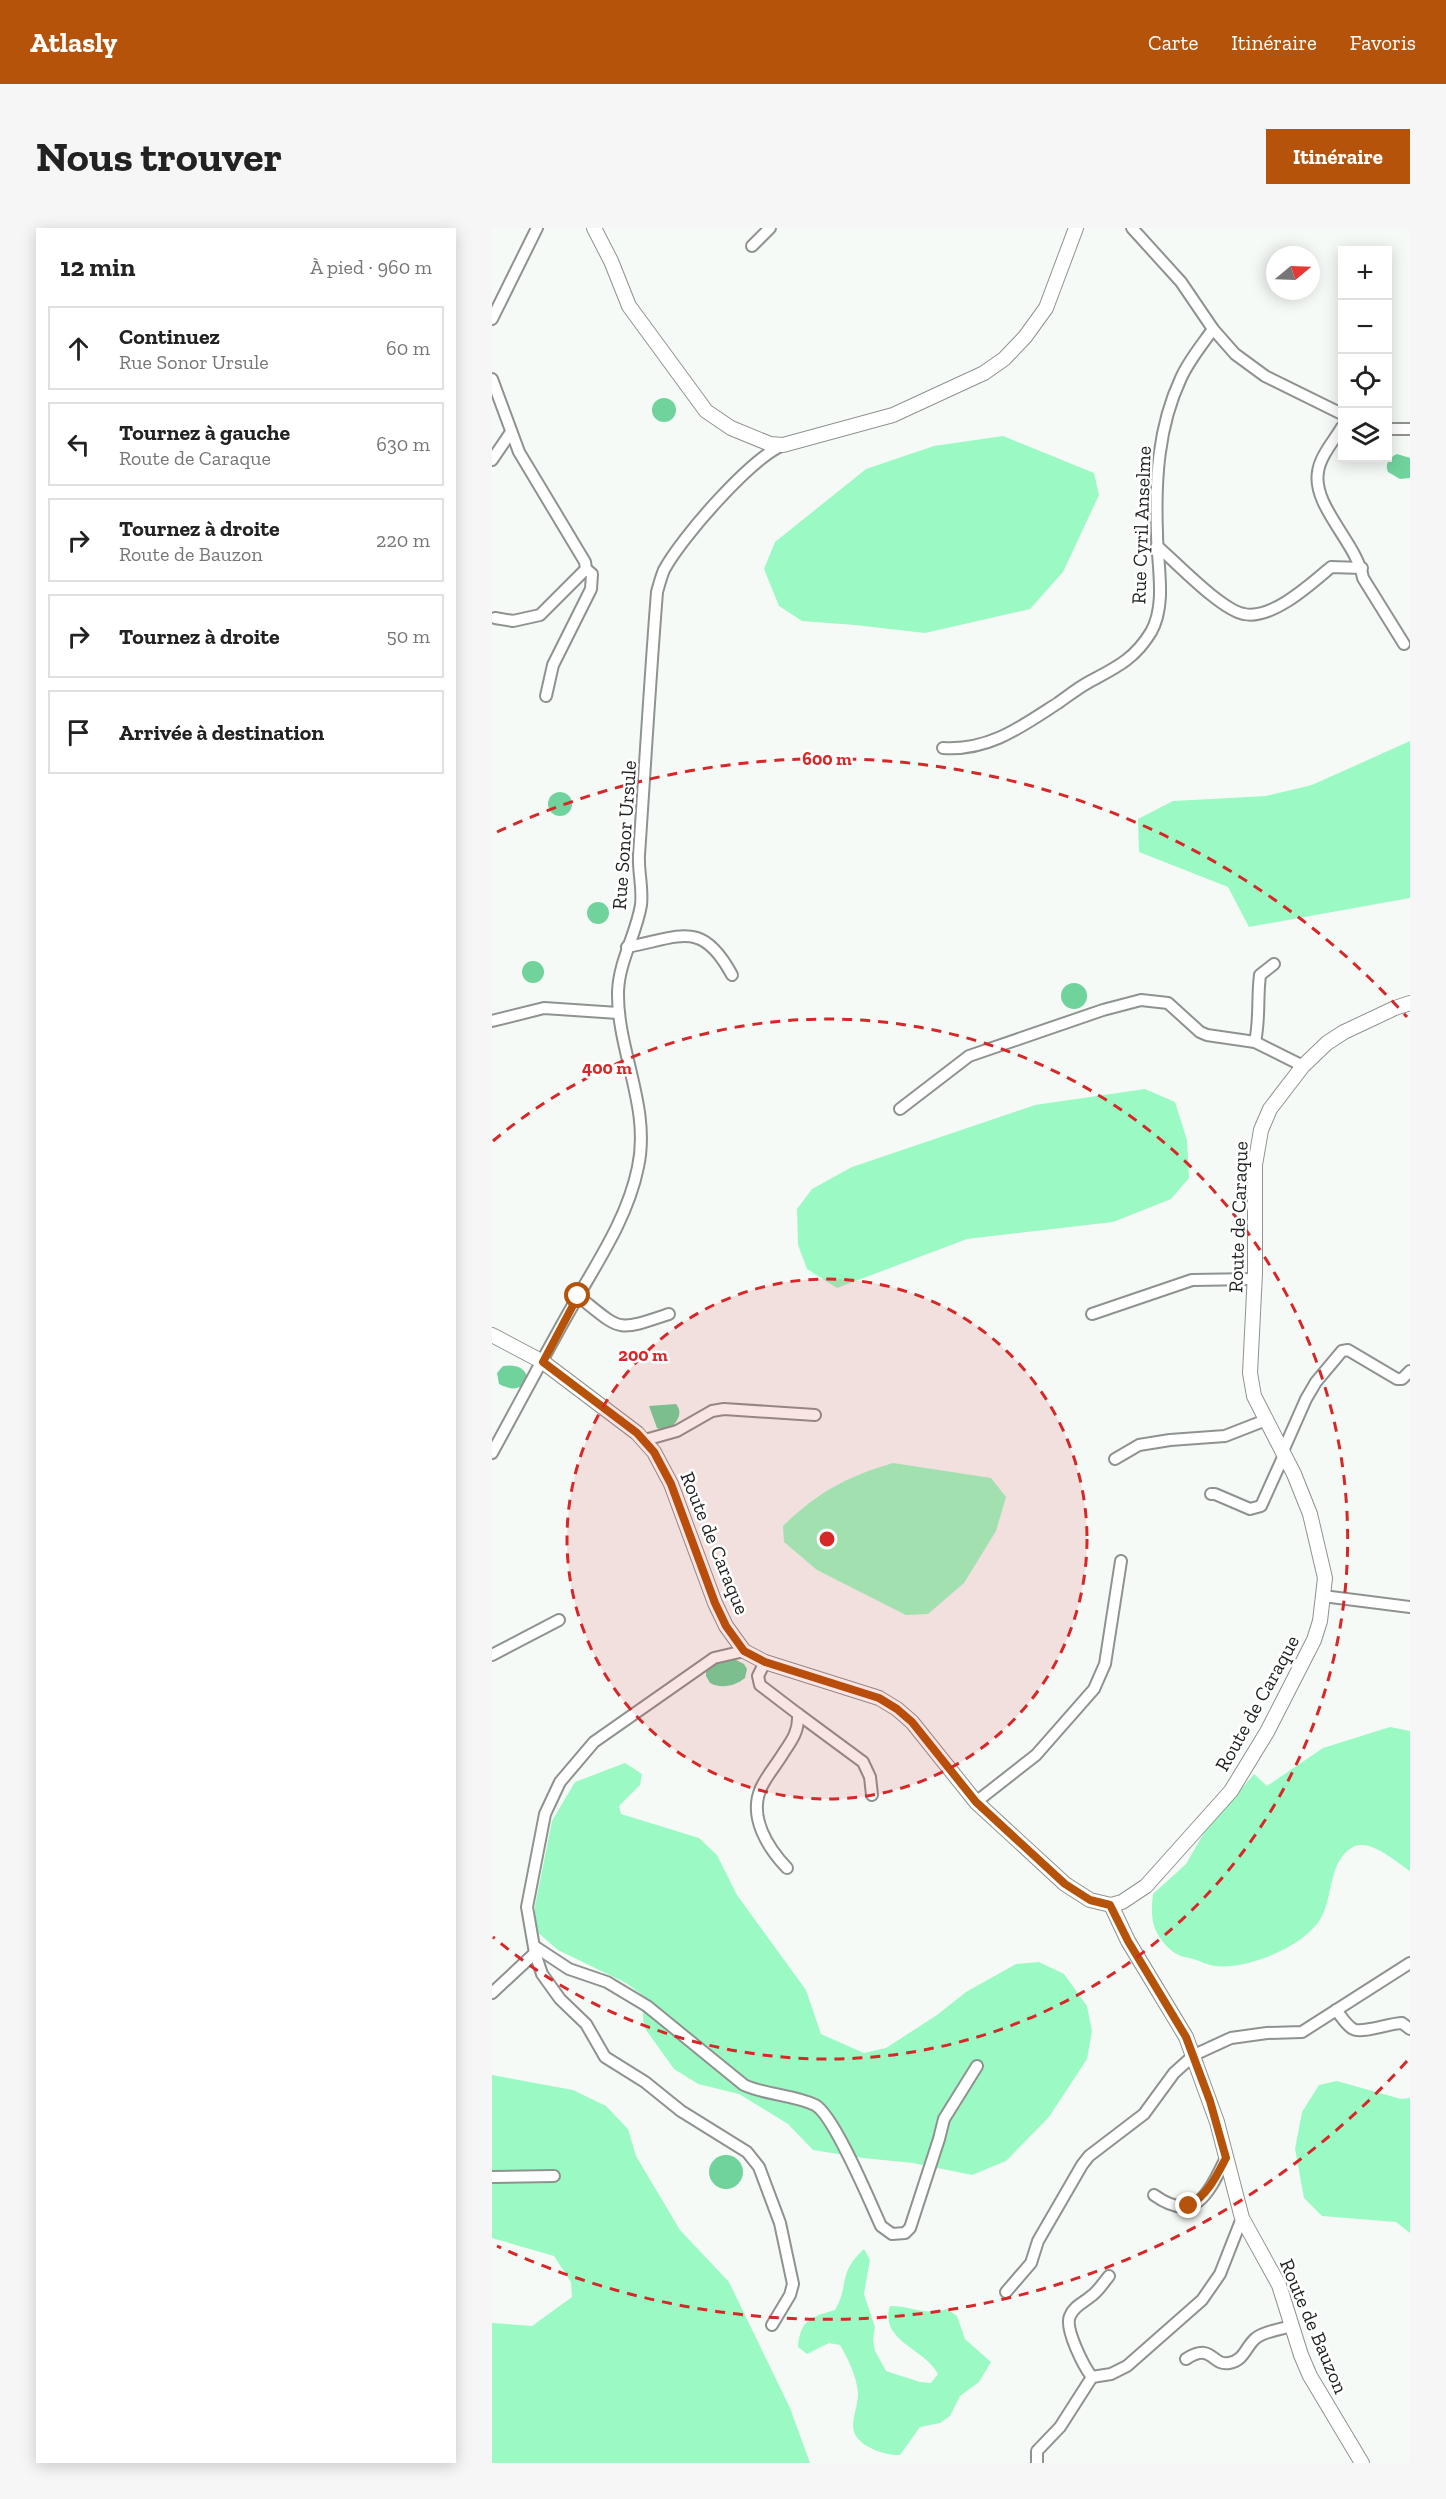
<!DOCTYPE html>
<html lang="fr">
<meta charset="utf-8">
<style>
:root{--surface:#fff;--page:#f6f6f6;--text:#222;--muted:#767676;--line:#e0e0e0;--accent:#b45309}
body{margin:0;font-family:"Zilla Slab",serif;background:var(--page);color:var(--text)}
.controls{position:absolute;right:18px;top:18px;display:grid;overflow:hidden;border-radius:0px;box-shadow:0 3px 15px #0003}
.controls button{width:54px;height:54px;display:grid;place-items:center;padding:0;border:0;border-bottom:2px solid var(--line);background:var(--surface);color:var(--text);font:30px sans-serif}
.compass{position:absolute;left:774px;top:18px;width:54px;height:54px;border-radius:50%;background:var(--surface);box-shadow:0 3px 15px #0003;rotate:71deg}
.stop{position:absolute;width:18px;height:18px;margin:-14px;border:4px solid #b45309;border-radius:50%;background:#fff}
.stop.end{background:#b45309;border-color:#fff;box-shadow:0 2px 6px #0008}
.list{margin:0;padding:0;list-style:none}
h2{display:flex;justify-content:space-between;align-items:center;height:78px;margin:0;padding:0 24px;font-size:26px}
h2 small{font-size:20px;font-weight:400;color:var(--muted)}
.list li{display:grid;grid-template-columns:39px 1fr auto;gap:18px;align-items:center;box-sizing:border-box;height:84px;margin:0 12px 12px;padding:0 12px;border:2px solid var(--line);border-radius:0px}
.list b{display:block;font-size:22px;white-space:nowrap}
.list p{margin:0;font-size:20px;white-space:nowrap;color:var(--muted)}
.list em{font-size:20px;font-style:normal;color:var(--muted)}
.icon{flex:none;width:33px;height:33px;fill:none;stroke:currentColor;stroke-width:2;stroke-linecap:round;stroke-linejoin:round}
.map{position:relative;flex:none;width:918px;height:2235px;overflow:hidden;border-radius:0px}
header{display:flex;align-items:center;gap:36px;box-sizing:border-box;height:84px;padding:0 30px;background:var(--accent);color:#fff}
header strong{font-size:28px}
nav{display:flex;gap:33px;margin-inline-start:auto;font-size:21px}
.intro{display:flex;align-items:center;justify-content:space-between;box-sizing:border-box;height:144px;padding:0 36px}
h1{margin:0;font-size:42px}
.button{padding:15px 27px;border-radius:0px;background:var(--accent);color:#fff;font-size:21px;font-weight:700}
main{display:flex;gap:36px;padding:0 36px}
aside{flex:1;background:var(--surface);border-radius:0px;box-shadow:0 3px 15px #0003}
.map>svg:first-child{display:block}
</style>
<header>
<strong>Atlasly</strong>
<nav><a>Carte</a><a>Itinéraire</a><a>Favoris</a></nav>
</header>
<div class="intro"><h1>Nous trouver</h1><a class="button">Itinéraire</a></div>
<main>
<aside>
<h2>12 min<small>À pied · 960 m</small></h2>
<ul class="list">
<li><svg class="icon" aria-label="ahead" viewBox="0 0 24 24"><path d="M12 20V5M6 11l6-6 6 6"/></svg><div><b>Continuez</b><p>Rue Sonor Ursule</p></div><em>60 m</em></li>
<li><svg class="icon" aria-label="left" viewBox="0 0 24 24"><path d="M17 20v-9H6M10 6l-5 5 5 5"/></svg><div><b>Tournez à gauche</b><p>Route de Caraque</p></div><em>630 m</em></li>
<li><svg class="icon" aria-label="right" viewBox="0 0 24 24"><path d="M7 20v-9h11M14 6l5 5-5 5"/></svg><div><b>Tournez à droite</b><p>Route de Bauzon</p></div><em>220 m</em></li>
<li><svg class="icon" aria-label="right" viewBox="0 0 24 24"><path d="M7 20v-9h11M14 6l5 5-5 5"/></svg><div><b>Tournez à droite</b></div><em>50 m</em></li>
<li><svg class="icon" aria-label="arrive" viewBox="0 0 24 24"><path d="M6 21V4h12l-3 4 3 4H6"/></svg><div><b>Arrivée à destination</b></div></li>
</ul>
</aside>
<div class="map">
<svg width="918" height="2235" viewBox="0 0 918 2235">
<rect width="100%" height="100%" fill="#f6faf7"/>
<!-- green -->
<g fill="#9bfac3">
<path d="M 511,208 L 602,245 L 607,267 L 571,344 L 538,381 L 433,405 L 363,397 L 310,393 L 287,378 L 272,341 L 283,314 L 374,241 L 442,218 Z"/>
<path d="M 918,513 L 918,670 L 757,699 L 736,659 L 647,624 L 646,591 L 681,573 L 774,568 L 820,557 Z"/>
<path d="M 653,861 L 683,874 L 695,912 L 697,950 L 679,971 L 621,994 L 475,1011 L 345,1060 L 315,1041 L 306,1017 L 305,981 L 320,961 L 360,939 L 543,877 Z"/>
<path d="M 401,1235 L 499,1250 L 514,1269 L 504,1303 L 472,1355 L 436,1386 L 414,1387 L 325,1342 L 292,1314 L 291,1298 C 326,1264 354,1249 401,1235 Z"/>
<path d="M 898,1499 L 918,1503 L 918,1643 C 904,1634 878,1610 861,1619 C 837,1632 841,1667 830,1688 C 815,1718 755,1742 723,1738 C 715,1737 708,1733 701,1731 C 693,1729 686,1728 680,1723 C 660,1705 658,1691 661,1666 L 694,1636 L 712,1605 L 762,1546 L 775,1558 L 831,1520 Z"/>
<path d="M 133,1535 L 150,1546 L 148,1557 L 127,1578 L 129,1586 L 207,1610 L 225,1627 L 245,1667 L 314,1762 L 329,1806 L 372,1825 L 394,1820 L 445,1787 L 474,1764 L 524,1736 L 547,1734 L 572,1746 L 595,1778 L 600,1803 L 595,1831 L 557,1889 L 514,1933 L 480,1947 L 421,1935 L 371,1930 L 321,1922 L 296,1896 L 247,1866 L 206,1856 L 182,1841 L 152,1799 L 149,1766 L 134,1755 L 66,1722 L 43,1702 L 43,1678 L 60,1593 L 83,1554 Z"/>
<path d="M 0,1847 L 81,1862 L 114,1878 L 136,1901 L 144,1928 L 188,2002 L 237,2054 L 298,2180 L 318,2235 L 0,2235 L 0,2095 L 40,2098 L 80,2069 L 79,2054 L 62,2028 L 0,2010 Z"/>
<path d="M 845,1853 L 909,1871 L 918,1870 L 918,2005 L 904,1994 L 830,1988 L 812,1970 L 803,1921 L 810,1884 L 827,1857 Z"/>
<path d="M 372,2021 L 378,2032 L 372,2066 L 383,2099 L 381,2111 L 383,2123 L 394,2143 L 428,2154 L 439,2155 L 446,2146 C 432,2120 387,2113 398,2078 C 420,2078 432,2088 455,2081 L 465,2088 L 473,2111 L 499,2134 L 487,2154 L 468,2168 L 458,2188 L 448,2195 L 428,2199 L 408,2227 C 392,2228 361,2217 361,2198 C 361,2187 366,2177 366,2165 C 365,2150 356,2130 348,2117 L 337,2115 L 315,2126 L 306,2119 C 308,2092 319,2089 343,2082 C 358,2056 345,2046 372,2021 Z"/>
</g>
<!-- water -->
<g fill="#71d39c">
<circle cx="172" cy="182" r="12"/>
<path d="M 905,226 L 918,230 L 918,250 L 908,251 L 896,244 C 892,236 898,229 905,226 Z"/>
<circle cx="68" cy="576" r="12"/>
<circle cx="106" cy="685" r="11"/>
<circle cx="41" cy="744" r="11"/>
<circle cx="582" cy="768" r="13"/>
<path d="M 11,1138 C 23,1136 34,1139 36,1152 C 27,1163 19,1162 7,1156 L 5,1145 Z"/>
<path d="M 184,1176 C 191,1184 186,1192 180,1199 L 172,1202 L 165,1200 L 157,1178 Z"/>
<path d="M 240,1430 L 252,1436 L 255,1441 L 253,1450 C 243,1458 230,1461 218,1455 L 214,1448 L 214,1441 L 222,1434 Z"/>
<circle cx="234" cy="1944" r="17"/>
</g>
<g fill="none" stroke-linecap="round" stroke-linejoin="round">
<!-- minor casing -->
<g stroke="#8e9390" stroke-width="14">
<g id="minor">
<path d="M 640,0 L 689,54 L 721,101 L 743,126 L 773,148 L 850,186"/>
<path d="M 260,18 L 278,0"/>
<path d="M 0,91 L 45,0"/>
<path d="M 0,151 L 27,224 L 93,334 L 94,341 L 48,387 L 21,393 L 3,390"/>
<path d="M 850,199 C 842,213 828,228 826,244 C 820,278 865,315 871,350 L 912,416"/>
<path d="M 896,201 L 918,201"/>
<path d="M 0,232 L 19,204"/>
<path d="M 665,318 C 685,335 729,382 752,386 C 780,392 819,356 839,339 L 870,340"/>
<path d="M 54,468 L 61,437 L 99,361 L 100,346 L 94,341"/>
<path d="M 451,520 C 497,523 529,499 566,475 C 576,468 586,460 597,454 C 623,440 642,432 659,404 C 675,376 665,336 665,305 C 663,252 666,199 689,150 C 697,132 710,117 721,101"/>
<path d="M 135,719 C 189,709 210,691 240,747"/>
<path d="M 0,793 L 52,780 L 126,785"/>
<path d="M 763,814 L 811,838"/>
<path d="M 408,881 L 477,828 L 611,782 L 649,772 L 676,775 L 708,804 L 715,807 L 763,814 C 768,791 765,770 768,747 L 782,736"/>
<path d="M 86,1068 C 130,1103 123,1104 177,1086"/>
<path d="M 600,1086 L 700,1052 L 763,1051"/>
<path d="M 153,1212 L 185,1203 L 220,1183 L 232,1181 L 323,1187"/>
<path d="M 791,1223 L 814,1171 L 824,1154 L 850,1123 L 856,1122 L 905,1151 L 910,1151 L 918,1143"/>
<path d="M 0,1225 C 27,1176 53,1126 81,1077 C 106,1033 136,989 146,939 C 159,879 125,823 126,764 C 127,733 144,707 149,677 C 151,660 146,643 147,627 C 153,539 158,452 165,364 C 167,357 169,349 172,342 C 189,310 258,231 291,217"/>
<path d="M 623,1231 L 647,1217 L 678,1212 L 733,1208 L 774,1192"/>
<path d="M 719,1266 L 723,1266 L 758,1281 L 769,1278 L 792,1227"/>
<path d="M 831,1368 L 918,1379"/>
<path d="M 252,1423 L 222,1430 L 102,1514 L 68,1554 L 53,1586 L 35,1679 L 43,1725 L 50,1746 L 68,1771 L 94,1796 L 113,1829 L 153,1854 L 189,1883 L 255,1924 L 267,1939 L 288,1995 L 301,2056 L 298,2067 L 280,2097"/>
<path d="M 0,1427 L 67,1392"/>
<path d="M 273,1434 L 266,1448 L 268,1457 L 306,1486 C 307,1502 301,1511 292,1524 C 285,1536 275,1547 269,1560 C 256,1589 276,1620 295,1640"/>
<path d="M 306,1486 L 371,1534 L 378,1549 L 380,1567"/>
<path d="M 484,1574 L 544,1527 L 602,1461 L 613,1436 L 629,1333"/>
<path d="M 42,1718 L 77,1741 L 115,1754 L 155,1778 L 252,1857 C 274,1867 302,1867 323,1877 C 342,1887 378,1974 389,1998 L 400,2006 L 413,2005 L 418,2000 L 447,1911 L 452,1891 L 485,1838"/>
<path d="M 0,1765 L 43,1725"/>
<path d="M 844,1782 C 849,1788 854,1797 861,1801 C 870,1806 898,1795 910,1795 L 918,1801"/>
<path d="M 0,1949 L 62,1948"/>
<path d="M 662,1967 C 704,1997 717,1964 734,1930"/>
<path d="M 514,2064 L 539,2035 L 546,2013 L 590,1937 L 597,1928 L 652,1886 L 682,1845 L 702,1827 L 739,1810 L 775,1805 L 810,1804 L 918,1735"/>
<path d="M 694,2131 C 721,2114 719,2138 737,2135 C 753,2132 753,2119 764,2110 C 773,2103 790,2101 800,2098"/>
<path d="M 600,2149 L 619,2146 L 635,2138 L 710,2072 L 728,2046 L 750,1990"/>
<path d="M 545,2235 L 545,2223 L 568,2199 L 600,2149 C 592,2139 572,2100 578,2088 C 582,2078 591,2075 598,2069 C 606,2064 611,2055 617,2048"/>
</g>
</g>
<!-- tertiary casing -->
<g stroke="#8e9390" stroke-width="16">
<g id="tertiary">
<path d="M 102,0 L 119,33 L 137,78 L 214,183 L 239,200 L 278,216 L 291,217 L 401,187 L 492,145 L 512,131 L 533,109 L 554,80 L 584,0"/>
<path d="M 0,1107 L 51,1134 L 145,1205 L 162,1224 L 179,1256 L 223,1375 L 234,1398 L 252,1423 L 273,1434 L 387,1470 L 405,1481 L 420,1494 L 484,1574 L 573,1656 L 598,1672 L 619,1677 L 630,1674 L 654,1658 L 739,1563 L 775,1504 L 822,1412 L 828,1393 L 833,1350 L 818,1286 L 802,1246 L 762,1168 L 758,1145 L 763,1045 L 763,937 L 769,902 L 778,881 L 811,838 L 835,815 L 852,804 L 903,780 L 918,775"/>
<path d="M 619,1677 L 636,1713 L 694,1809 L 725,1894 L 750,1990 L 787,2057 L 809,2127 L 818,2148 L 870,2235"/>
</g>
</g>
<!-- minor -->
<use href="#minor" stroke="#fff" stroke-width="10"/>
<!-- tertiary -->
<use href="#tertiary" stroke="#fff" stroke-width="14"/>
</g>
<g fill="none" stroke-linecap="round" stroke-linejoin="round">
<!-- route -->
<path stroke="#b45309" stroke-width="8" d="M 86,1068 L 51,1134 L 145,1205 L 162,1224 L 179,1256 L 223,1375 L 234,1398 L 252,1423 L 273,1434 L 387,1470 L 405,1481 L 420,1494 L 484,1574 L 573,1656 L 598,1672 L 618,1677 L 636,1713 L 694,1809 L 718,1873 L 734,1930 C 724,1949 716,1966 697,1978"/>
</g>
<!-- distance rings -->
<circle cx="335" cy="1311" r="260" fill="#d62828" fill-opacity=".12"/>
<g fill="none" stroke="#d62828" stroke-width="3" stroke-dasharray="10 8">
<circle cx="335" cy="1311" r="260"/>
<path d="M1 913A520 520 0 1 1 1 1709"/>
<path d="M915 1833A780 780 0 0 1 5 2018M5 604A780 780 0 0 1 915 789"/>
</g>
<g text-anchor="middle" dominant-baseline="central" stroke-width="5" stroke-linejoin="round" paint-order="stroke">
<!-- street labels -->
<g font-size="20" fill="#1f2120" stroke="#fff">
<text transform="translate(649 297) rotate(-88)">Rue Cyril Anselme</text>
<text transform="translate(132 607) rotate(-86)">Rue Sonor Ursule</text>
<text transform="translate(746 989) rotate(-88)">Route de Caraque</text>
<text transform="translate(223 1315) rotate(68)">Route de Caraque</text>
<text transform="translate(765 1475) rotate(-61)">Route de Caraque</text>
<text transform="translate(822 2098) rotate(67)">Route de Bauzon</text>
</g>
</g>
<circle cx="335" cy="1311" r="9" fill="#d62828" stroke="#fff" stroke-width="3"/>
<g font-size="18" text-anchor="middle" font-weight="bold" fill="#d62828" stroke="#fff" stroke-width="5" stroke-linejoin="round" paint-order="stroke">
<text x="335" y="537">600 m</text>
<text x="115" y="846">400 m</text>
<text x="151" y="1133">200 m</text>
</g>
</svg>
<div class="controls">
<button>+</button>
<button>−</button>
<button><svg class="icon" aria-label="locate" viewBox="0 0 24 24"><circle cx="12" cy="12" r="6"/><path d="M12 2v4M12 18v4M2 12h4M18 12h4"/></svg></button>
<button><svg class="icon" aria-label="layers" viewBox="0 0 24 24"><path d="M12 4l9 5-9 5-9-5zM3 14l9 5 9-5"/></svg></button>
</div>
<svg class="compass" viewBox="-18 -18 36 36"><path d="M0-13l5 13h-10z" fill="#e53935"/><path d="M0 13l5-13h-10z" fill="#767676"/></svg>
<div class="stop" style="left:86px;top:1068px"></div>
<div class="stop end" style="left:697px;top:1978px"></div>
</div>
</main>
